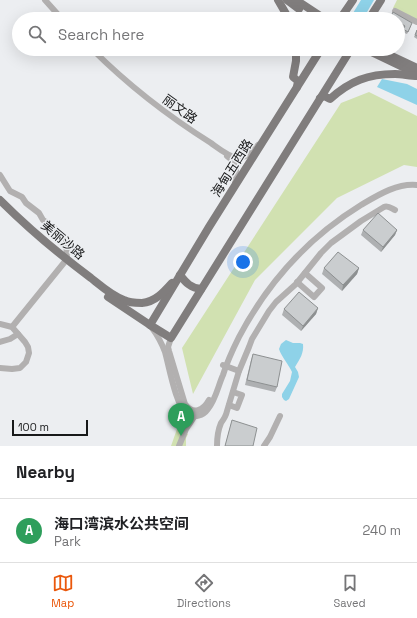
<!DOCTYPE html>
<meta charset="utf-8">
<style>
:root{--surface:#fff;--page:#f6f6f6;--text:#202124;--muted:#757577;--line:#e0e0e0;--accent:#ea580c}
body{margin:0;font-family:"Space Grotesk","Noto Sans SC",sans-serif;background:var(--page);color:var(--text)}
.scale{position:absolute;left:12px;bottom:10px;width:76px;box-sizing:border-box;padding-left:4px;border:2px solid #18191a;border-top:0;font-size:11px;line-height:14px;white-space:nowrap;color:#18191a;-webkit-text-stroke:3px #eceef1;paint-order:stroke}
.you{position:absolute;left:243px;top:262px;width:14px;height:14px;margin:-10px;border:3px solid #fff;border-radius:50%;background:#1a73e8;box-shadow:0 0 0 6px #1a73e833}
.badge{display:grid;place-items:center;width:26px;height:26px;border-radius:50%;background:var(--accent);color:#fff;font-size:13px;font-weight:700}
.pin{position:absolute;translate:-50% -33px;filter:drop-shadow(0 1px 2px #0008)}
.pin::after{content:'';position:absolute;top:21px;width:14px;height:12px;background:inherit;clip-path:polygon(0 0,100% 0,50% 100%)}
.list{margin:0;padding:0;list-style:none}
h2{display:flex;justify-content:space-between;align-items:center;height:52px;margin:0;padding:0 16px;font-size:17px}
h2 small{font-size:13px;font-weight:400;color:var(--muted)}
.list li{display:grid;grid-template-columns:26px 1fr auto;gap:12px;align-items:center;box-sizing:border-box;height:64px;padding:0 16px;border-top:1px solid var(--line)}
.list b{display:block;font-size:15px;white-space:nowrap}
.list p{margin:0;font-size:13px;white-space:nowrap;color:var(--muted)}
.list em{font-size:13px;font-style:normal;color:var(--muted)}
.icon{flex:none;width:22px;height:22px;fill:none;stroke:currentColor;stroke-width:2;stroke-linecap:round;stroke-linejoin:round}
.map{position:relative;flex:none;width:417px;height:446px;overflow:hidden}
.search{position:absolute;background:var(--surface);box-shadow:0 4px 16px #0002;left:12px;right:12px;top:12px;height:44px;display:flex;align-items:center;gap:10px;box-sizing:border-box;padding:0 14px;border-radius:22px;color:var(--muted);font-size:15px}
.sheet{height:116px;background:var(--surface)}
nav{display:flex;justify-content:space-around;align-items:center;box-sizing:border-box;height:56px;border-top:1px solid var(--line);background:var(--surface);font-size:11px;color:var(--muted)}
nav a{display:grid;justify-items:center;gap:2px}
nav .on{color:var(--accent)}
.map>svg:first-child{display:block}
</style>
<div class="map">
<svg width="417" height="446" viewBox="0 0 417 446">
<rect width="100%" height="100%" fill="#eceef1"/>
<!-- green -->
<g fill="#d1e1b1">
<path d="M 397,0 L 417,0 L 417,20 L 393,8 Z"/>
<path d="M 369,92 L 417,116 L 417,167 L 404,165 L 337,198 L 255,280 L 193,394 L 182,348 L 341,103 Z"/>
<path d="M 177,429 L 188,434 L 186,438 L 186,446 L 171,446 Z"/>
</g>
<!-- water -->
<g fill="#8ed2e8">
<path d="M 361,0 L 374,0 L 363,19 L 352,19 L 350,18 Z"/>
<path d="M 382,79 L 407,84 L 417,89 L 417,105 L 377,87 Z"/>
<path d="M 286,340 L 293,343 L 300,343 L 303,344 C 304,353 300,359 295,367 L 298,372 L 299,377 L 289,399 L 286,401 L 284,400 L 282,397 L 282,394 L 290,381 L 292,372 C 289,365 281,356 279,349 L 281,344 Z"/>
</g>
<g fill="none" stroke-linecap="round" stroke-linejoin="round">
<!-- minor -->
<g stroke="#b2b0b0" stroke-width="6">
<path d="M 45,0 L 62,19"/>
<path d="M 395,11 L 417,22"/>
<path d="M 92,49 C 128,85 168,116 211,143 C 218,148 229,157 238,158 C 246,158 252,151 258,145"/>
<path d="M 227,156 C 237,163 237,172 235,183"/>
<path d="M 0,175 L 10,191 L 22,197 L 26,203 L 39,213 L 43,220 L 46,222"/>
<path d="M 297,282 L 314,297 L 322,288 L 305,273"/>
<path d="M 0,324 L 12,327 L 25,342 L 28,347 L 29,353 L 26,362 L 20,368 L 12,369 L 0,368"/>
<path d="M 12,327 L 67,259 L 66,239 L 56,229"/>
<path d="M 152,328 C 158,336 162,344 165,352 C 169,366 176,407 187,414 C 195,418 203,416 208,409 C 216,399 218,386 223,375 C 227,362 233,349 239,337 C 268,282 309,237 361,205 C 378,195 397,183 417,185"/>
<path d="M 171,338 L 168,347 L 169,351 L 185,404 C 193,415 203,411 209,400"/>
<path d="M 0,342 L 10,339 L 18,334"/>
<path d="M 223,365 L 239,371"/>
<path d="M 229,405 L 237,408 L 242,395 L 233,392"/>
<path d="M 179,446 L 186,429 L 196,414"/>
<path d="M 217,446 C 217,439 218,430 221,423 C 224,419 226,416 227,411 L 239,371 L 249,347 L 252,339 L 269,311 L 276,302 L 296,284 L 321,253 L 331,243 L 361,221 L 384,207 C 388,205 391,208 395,210"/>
<path d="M 264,446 L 270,437 L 280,416"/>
</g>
<!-- major -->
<g stroke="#807d7d" stroke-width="8">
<path d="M 278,0 L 289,19"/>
<path d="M 287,0 L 299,9"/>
<path d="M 296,0 L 325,19"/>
<path d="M 340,19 L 353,0"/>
<path d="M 369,19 L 381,0"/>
<path d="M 296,49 L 296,61 L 293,77 L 298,81 L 297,87"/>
<path d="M 321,49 L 209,227 L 150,325 L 171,338 L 351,49"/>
<path d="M 365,49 L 415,73"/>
<path d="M 377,49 L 417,68"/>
<path d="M 320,98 L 324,96 L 330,99 C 350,81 368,74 395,74 C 402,74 410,76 417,76"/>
<path d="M 0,200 C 28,228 59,254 91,278 C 101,286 112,296 124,300 C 129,303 136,303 142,303 C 155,302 164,292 172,283"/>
<path d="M 180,275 C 186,283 191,288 201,289"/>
<path d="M 108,297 L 150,325"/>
</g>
</g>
<!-- wall -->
<g fill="#aeb0b2">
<path d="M 393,12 L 411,26 L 407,34 L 402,32 L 404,28 L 398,25 L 398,19 L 390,19 Z"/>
<path d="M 417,30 L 417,39 L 414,37 Z"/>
<path d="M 363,230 L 397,230 L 395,235 L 381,252 L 361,235 Z"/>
<path d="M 324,268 L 359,268 L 357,274 L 342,291 L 322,274 Z"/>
<path d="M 318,308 L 316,314 L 301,331 L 282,315 L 284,309 Z"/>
<path d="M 253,354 L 277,387 L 275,392 L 245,385 L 251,360 Z"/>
<path d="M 232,420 L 253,446 L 225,446 Z"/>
</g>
<!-- shaded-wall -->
<g fill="#8d9091">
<path d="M 397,230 L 395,235 L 381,252 L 383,247 Z"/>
<path d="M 359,268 L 357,274 L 342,291 L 343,285 Z"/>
<path d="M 318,308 L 316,314 L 301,331 L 303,326 Z"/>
</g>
<!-- building -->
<g fill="#cacdcf" stroke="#8d9091">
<path d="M 393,12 L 412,23 L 408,32 L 403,29 L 405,26 L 398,22 L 398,19 L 393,19 L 390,18 Z"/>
<path d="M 417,30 L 417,36 L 415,35 Z"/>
<path d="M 378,213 L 397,230 L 383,247 L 363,230 Z"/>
<path d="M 338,252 L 359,268 L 343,285 L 324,268 Z"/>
<path d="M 299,292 L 318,308 L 303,326 L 284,309 Z"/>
<path d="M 253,354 L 282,361 L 277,387 L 247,380 Z"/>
<path d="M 232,420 L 257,428 L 253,446 L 225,446 Z"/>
</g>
<g text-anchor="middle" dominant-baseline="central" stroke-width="3" stroke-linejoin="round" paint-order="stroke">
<!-- street labels -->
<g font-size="13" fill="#18191a" stroke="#eceef1">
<text transform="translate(180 109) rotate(36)">丽文路</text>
<text transform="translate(232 168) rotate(-58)">海甸五西路</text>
<text transform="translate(63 240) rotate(40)">美丽沙路</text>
</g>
</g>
</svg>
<div class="scale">100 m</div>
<div class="you"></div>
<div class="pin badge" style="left:181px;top:436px;background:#2e9e5b">A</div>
<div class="search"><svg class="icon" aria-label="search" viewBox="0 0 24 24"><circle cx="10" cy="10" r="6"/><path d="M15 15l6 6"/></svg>Search here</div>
</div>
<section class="sheet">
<h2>Nearby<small></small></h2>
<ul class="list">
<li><span class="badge" style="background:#2e9e5b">A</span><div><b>海口湾滨水公共空间</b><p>Park</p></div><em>240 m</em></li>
</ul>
</section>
<nav>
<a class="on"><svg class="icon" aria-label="map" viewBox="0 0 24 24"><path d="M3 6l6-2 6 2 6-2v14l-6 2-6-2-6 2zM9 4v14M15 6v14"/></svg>Map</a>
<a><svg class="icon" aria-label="directions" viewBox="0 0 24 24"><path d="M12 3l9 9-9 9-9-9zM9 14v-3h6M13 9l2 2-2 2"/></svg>Directions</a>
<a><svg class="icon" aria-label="saved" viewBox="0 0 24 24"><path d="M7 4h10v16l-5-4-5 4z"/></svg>Saved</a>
</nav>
